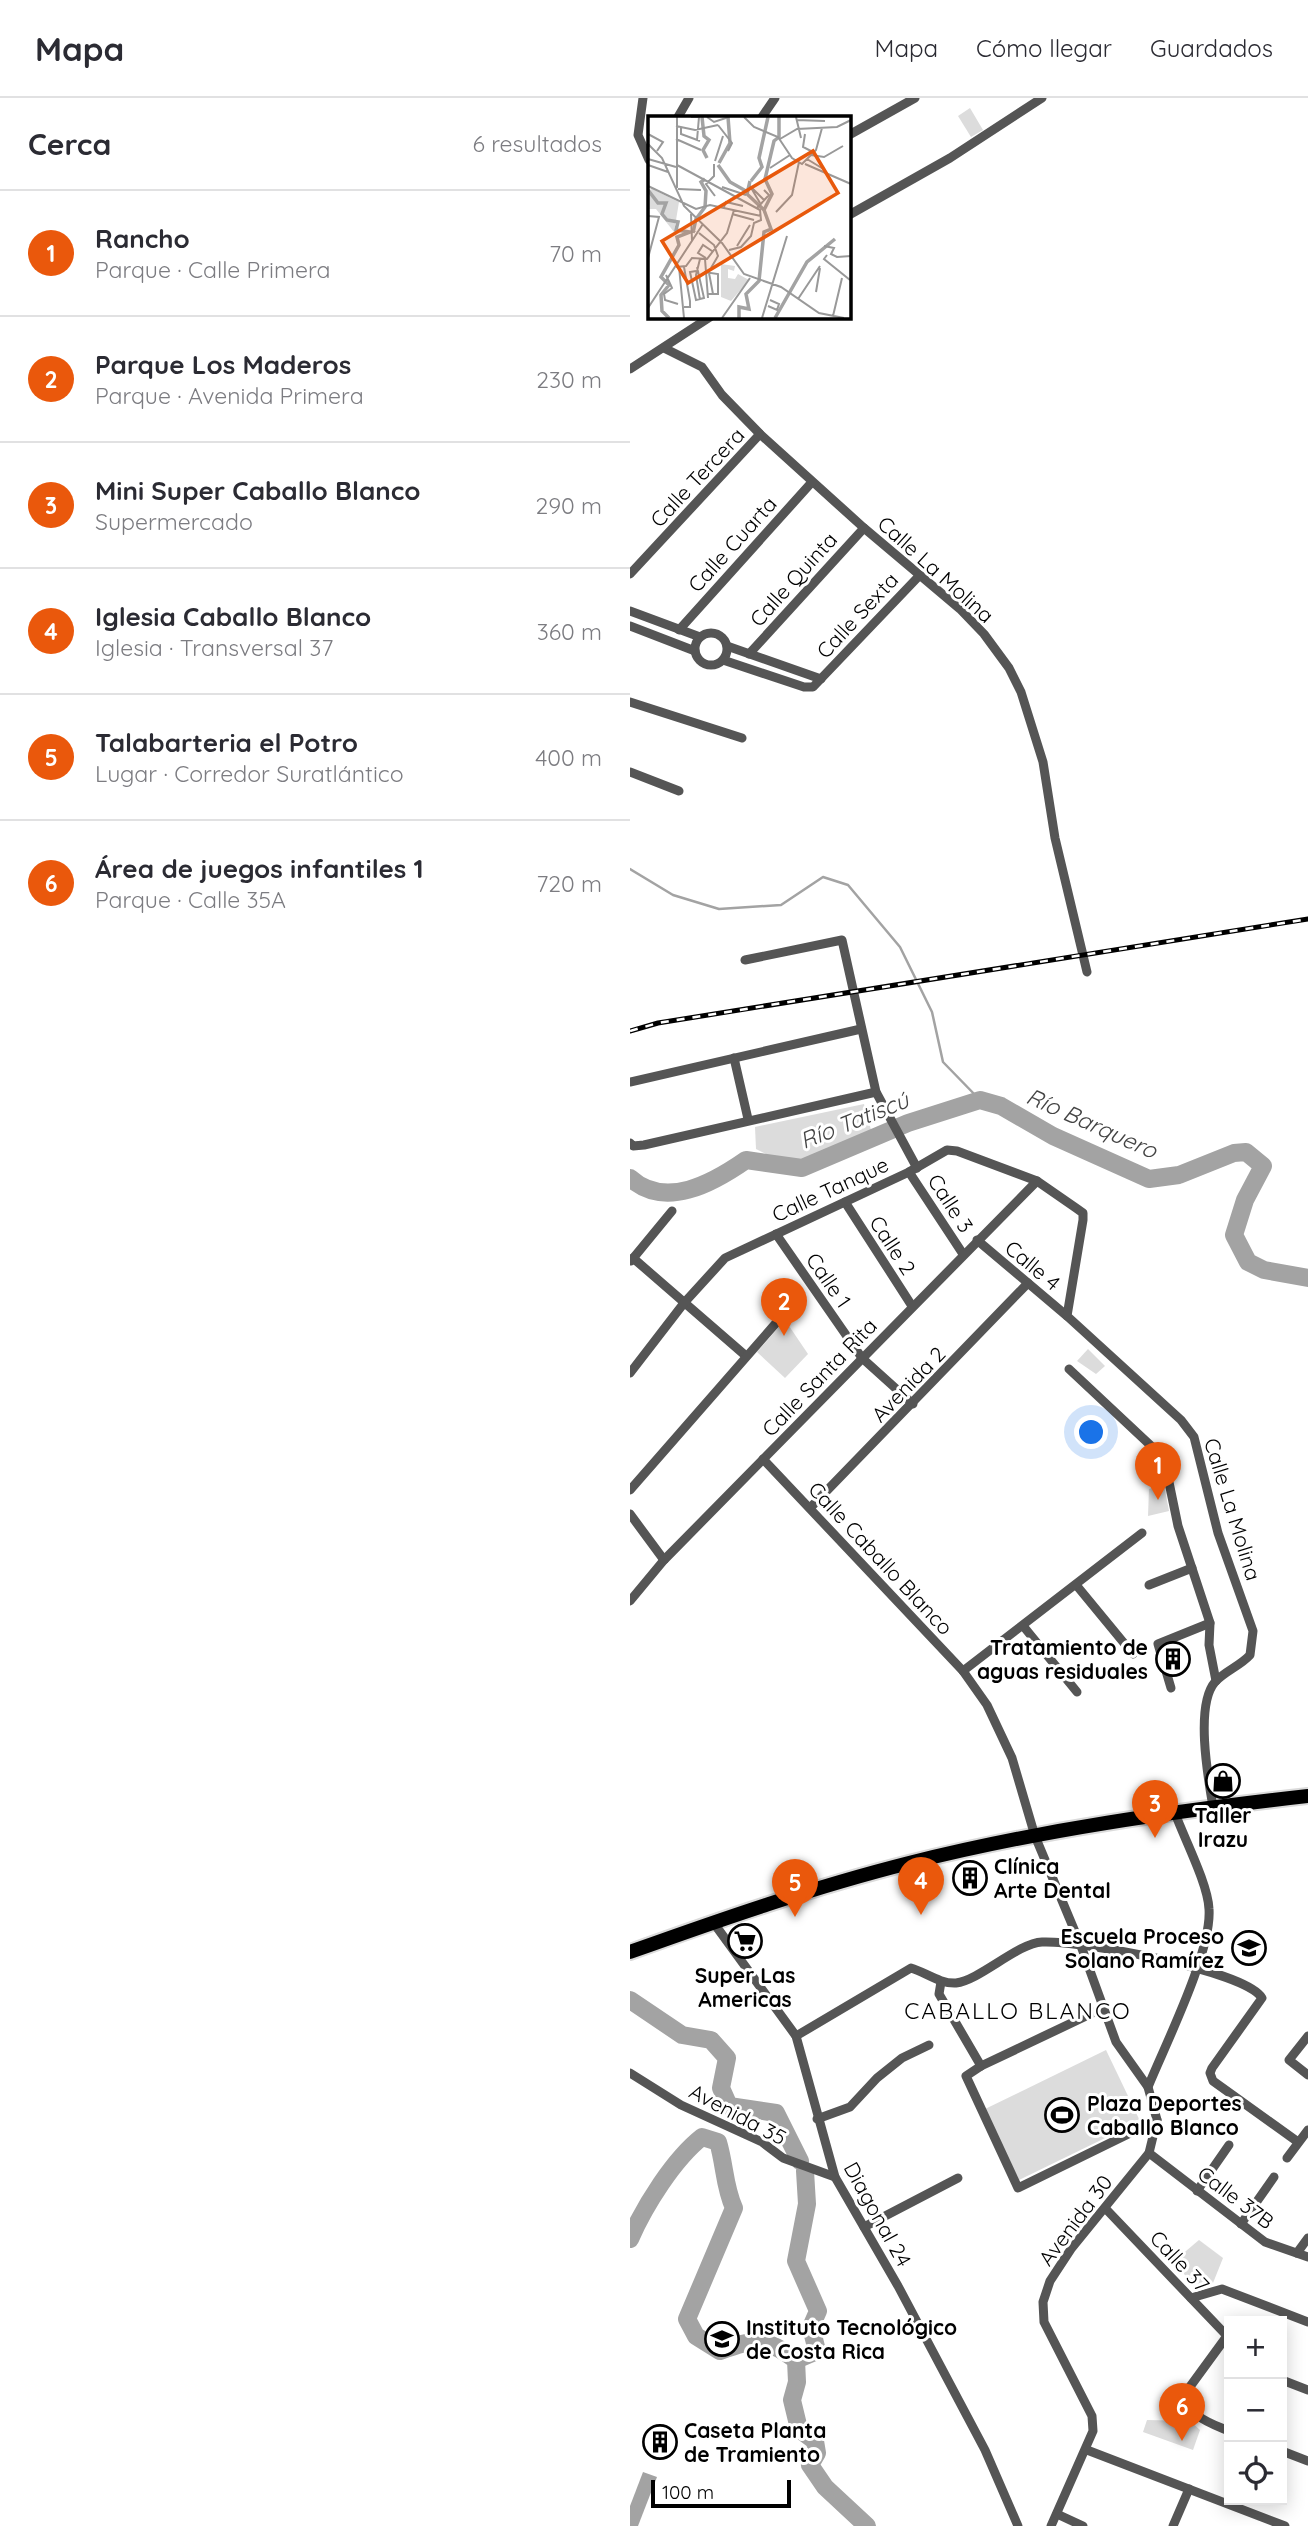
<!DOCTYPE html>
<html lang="es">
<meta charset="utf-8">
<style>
:root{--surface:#fff;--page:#f2f2f3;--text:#2b2b33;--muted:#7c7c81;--line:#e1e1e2;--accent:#ea580c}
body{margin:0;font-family:Quicksand,sans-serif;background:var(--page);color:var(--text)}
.controls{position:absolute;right:21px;bottom:21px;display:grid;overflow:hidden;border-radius:0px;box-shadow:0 4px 18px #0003}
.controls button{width:63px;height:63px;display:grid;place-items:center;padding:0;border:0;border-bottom:2px solid var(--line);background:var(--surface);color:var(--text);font:35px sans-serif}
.scale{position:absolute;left:21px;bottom:18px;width:140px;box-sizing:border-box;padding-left:7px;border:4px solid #000;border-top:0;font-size:19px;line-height:24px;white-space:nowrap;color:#000;-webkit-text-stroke:5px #fff;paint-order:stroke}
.you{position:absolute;left:462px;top:1335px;width:24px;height:24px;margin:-18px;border:5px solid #fff;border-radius:50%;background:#1a73e8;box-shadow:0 0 0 10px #1a73e833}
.badge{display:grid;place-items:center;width:46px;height:46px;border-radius:50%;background:var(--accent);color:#fff;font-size:23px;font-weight:700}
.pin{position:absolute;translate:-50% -58px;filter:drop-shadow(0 2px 4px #0008)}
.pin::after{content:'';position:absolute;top:37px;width:24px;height:21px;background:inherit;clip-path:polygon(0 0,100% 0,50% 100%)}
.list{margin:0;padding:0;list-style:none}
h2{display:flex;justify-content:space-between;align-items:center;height:91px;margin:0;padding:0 28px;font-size:30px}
h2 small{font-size:23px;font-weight:400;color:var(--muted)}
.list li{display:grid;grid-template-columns:46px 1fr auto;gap:21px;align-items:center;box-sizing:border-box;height:126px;padding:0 28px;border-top:2px solid var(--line)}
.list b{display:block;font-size:26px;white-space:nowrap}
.list p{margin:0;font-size:23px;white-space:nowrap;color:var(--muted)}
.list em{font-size:23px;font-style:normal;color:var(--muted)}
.icon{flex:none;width:38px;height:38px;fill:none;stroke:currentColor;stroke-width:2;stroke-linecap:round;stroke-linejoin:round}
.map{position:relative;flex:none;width:678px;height:2428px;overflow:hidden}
header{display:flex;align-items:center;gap:42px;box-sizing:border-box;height:98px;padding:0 35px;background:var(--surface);border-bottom:2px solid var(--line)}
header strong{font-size:33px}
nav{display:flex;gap:38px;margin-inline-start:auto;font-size:24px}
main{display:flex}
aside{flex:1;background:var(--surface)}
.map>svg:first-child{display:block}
</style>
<header>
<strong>Mapa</strong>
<nav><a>Mapa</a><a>Cómo llegar</a><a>Guardados</a></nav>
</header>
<main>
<aside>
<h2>Cerca<small>6 resultados</small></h2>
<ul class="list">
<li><span class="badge">1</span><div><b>Rancho</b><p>Parque · Calle Primera</p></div><em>70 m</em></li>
<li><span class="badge">2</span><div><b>Parque Los Maderos</b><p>Parque · Avenida Primera</p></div><em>230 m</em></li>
<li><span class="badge">3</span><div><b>Mini Super Caballo Blanco</b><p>Supermercado</p></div><em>290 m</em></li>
<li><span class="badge">4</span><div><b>Iglesia Caballo Blanco</b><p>Iglesia · Transversal 37</p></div><em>360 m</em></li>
<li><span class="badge">5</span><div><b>Talabarteria el Potro</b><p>Lugar · Corredor Suratlántico</p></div><em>400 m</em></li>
<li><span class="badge">6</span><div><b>Área de juegos infantiles 1</b><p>Parque · Calle 35A</p></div><em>720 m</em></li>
</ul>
</aside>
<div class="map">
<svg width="678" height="2428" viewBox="0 0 678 2428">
<rect width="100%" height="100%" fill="#fff"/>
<!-- green -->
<g fill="#dcdcdc">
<path d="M 340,10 L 353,32 L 341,39 L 328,18 Z"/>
<path d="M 234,1006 L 244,1043 L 175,1075 L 126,1051 L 125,1029 Z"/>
<path d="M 155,1222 L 178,1256 L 155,1280 L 127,1254 Z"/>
<path d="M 458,1251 L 475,1268 L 466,1276 L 447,1263 Z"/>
<path d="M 534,1387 L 539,1413 L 518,1418 L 519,1391 Z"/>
<path d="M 476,1952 L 510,2023 L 389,2082 L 355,2011 Z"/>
<path d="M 569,2142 L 593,2160 L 583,2185 L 566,2189 L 543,2164 Z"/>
<path d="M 517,2322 L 560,2323 L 570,2332 L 563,2352 L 513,2334 Z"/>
</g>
<!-- water -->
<path fill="#a3a3a3" d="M 13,2374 L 27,2379 L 8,2428 L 0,2428 L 0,2408 Z"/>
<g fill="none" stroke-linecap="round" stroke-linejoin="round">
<!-- stream -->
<path stroke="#a3a3a3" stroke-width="2.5" d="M 0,771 L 43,797 L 89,811 L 151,807 L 193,779 L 218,787 L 270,849 L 302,914 L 313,964 L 350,1002"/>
<!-- river -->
<g stroke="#a3a3a3" stroke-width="18">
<path d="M 0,1080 C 35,1112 83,1085 116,1062 L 172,1070 L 278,1025 L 350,1002 L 371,1008 L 423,1038 L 519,1081 L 549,1077 L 604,1055 L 616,1054 L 633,1068 L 615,1102 L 604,1137 L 618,1164 L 634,1172 L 678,1180"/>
<path d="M 0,1902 L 52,1937 L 81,1942 L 97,1960 L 91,1990 L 99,2008 L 146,2015 L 170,2063"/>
<path d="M 0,2141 C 15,2107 44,2061 72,2039 L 88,2044 C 95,2067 94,2088 104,2110 L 57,2221 L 66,2238 L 90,2253 C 126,2240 135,2239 166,2262 L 167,2284 L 162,2302 L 169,2331 L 185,2343 L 187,2355 L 180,2367 L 195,2389 L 237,2428"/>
<path d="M 166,2262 L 187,2253 L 181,2229 L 188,2213 L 166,2163 L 177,2106 L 175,2073"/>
</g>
<!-- primary casing -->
<g stroke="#dbdbdb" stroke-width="18">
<path id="primary" d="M 0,1854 C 92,1821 184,1789 279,1765 C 410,1732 544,1713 678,1698"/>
</g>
<!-- minor -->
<g stroke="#555" stroke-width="9">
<path d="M 13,0 L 8,37 L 19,62"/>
<path d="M 48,19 L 59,0"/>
<path d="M 132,19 L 145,0"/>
<path d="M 219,37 L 285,0"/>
<path d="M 219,117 L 320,60 L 412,0"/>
<path d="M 34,250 L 72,269 L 92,297 L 130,336 L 234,430 L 330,511 L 354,536 L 379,570 L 391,594 L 413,664 L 425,740 L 457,874"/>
<path d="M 0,271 L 80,219"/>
<path d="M 0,476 L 130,336"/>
<path d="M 0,513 L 70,539"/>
<path d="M 0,528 L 65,553"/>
<path d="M 49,532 L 182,384"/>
<circle cx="81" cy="551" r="16"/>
<path d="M 97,548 L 191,581"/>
<path d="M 119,556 L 234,430"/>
<path d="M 93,562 L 174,589 L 183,589 L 289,478"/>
<path d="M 0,604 L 112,640"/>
<path d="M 0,674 L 49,693"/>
<path d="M 115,862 L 212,842 L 246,994 L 287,1070"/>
<path d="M 104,960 L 118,1021"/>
<path d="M 0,984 L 231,931"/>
<path d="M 0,1045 L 3,1048 L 14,1047 L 246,994"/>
<path d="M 279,1074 L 333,1156"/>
<path d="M 215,1104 L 282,1208"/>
<path d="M 146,1136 L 232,1260 L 283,1306"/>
<path d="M 347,1142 L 437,1218"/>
<path d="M 3,1160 L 116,1258"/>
<path d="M 1,1163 L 42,1113"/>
<path d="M 439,1271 L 534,1360 L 548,1428 L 580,1525 L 579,1547 L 586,1583"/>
<path d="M 0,1275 L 54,1205 L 95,1160 L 279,1074 L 317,1052 L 327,1053 L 407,1083 L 446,1110 L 453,1115 L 453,1122 L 437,1218 L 551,1322 L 564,1339 L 588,1435 L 623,1533 L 620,1557 C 610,1568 595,1573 585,1584 C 565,1607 578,1680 583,1709"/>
<path d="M 133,1361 L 333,1573 L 357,1607 L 382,1660 L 405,1738 L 451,1848 L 486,1944 L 518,1989 L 527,2022 L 519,2055 L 441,2151 L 420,2183 L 413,2204 L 414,2224 L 462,2318 L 463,2333 L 421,2428"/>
<path d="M 0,1392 L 153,1217"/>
<path d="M 181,1409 L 398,1185"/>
<path d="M 0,1416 L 34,1462"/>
<path d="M 519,1487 L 562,1470"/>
<path d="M 447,1488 L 503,1556"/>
<path d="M 0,1503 L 34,1462 L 407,1083"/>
<path d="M 394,1529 L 447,1594"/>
<path d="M 333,1573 L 512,1435"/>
<path d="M 541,1590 L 528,1546 L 580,1525"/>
<path d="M 83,1824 L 166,1938 L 205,2079 L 268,2188 L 355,2352 L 388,2428"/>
<path d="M 311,1884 L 309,1896 L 351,1968"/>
<path d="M 473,1910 L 351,1968 L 336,1978 L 388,2090 L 527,2022"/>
<path d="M 166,1938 L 281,1870 C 295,1874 310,1886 326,1885 C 350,1882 388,1845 412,1844 C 447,1842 615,1872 632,1900 L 582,1970 L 580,1975 L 583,1983 L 668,2044"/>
<path d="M 678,1938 L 659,1962 L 678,1977"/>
<path d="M 0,1975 L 51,2007 L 132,2044 L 153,2060 L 205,2079"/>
<path d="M 518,1989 C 535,1947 582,1854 579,1811 C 578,1786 554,1740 545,1715"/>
<path d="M 187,2021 L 220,2009 L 247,1980 L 272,1960 L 299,1947"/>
<path d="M 519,2055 L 635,2144 L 678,2159"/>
<path d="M 657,2060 L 678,2032"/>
<path d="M 567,2093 L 599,2047"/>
<path d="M 475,2110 L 599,2240"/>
<path d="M 611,2126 L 644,2079"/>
<path d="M 234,2129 L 328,2080"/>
<path d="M 667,2155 L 678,2140"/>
<path d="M 561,2200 L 592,2191 L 678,2224"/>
<path d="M 597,2238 L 559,2290 C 555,2318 577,2324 599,2333"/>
<path d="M 652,2282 L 678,2292"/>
<path d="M 457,2352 L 655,2428"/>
<path d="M 652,2353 L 678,2363"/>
<path d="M 427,2416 L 453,2428"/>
<path d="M 543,2428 L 559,2391"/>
</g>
<!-- primary -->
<use href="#primary" stroke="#000" stroke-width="14"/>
<!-- rail casing -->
<g stroke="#000" stroke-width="5">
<path id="rail" d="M 0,933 L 28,925 L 678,821"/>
</g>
<!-- rail -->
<use href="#rail" stroke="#fff" stroke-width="2.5" stroke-dasharray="8" stroke-linecap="butt"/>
</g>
<!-- icons -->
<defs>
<g id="building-ring" transform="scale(1.75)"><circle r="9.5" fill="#fff" stroke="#000" stroke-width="1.5"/><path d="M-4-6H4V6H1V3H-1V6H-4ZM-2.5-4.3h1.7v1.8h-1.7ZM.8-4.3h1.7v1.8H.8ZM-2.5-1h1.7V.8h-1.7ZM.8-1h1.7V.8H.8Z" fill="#000"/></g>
<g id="shop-ring" transform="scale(1.75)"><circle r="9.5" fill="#fff" stroke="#000" stroke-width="1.5"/><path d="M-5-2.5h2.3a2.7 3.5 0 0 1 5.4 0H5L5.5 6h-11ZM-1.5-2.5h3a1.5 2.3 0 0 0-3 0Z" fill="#000"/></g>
<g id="supermarket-ring" transform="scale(1.75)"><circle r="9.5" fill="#fff" stroke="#000" stroke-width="1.5"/><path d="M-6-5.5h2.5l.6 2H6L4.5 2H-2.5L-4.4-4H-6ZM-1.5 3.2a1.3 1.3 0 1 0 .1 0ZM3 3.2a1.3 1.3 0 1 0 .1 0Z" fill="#000"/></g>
<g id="school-ring" transform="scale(1.75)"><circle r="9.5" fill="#fff" stroke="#000" stroke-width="1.5"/><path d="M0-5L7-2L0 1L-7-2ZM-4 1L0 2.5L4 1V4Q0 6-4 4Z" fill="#000"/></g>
<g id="stadium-ring" transform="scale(1.75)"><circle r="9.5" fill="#fff" stroke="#000" stroke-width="1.5"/><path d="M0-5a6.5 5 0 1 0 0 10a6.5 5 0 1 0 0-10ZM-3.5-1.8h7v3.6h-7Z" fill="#000"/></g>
<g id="university-ring" transform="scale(1.75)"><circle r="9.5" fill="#fff" stroke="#000" stroke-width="1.5"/><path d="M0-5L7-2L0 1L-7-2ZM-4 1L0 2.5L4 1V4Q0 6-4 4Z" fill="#000"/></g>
</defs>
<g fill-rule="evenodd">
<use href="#building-ring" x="543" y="1561"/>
<use href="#shop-ring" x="593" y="1683"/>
<use href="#building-ring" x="340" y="1780"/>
<use href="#supermarket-ring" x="115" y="1843"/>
<use href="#school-ring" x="619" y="1850"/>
<use href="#stadium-ring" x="432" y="2017"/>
<use href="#university-ring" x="92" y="2241"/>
<use href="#building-ring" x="30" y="2344"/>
</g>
<g text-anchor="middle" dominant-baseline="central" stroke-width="6" stroke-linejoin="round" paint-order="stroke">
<!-- street labels -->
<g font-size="21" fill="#000" stroke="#fff">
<text transform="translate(67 379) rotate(-47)">Calle Tercera</text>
<text transform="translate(102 446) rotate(-48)">Calle Cuarta</text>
<text transform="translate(306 471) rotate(42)">Calle La Molina</text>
<text transform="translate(163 481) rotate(-48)">Calle Quinta</text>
<text transform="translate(227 517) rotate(-47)">Calle Sexta</text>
<text transform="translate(200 1091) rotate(-25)">Calle Tanque</text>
<text transform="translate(321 1105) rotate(57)">Calle 3</text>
<text transform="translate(263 1147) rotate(57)">Calle 2</text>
<text transform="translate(403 1167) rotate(40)">Calle 4</text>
<text transform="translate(199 1182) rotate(55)">Calle 1</text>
<text transform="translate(189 1279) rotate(-46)">Calle Santa Rita</text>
<text transform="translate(278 1286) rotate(-46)">Avenida 2</text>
<text transform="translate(603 1411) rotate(73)">Calle La Molina</text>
<text transform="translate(251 1460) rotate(47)">Calle Caballo Blanco</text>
<text transform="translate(108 2016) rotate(28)">Avenida 35</text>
<text transform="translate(606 2099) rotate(37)">Calle 37B</text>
<text transform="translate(248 2116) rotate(61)">Diagonal 24</text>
<text transform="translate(445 2122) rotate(-53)">Avenida 30</text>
<text transform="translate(550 2163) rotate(47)">Calle 37</text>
</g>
<!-- poi labels -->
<g font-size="21" font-weight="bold" fill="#000" stroke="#fff" text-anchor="start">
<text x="518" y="1549" text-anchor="end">Tratamiento de<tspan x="518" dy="24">aguas residuales</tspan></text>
<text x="593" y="1717" text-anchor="middle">Taller<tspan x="593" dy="24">Irazu</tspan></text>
<text x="364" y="1768">Clínica<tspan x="364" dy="24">Arte Dental</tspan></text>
<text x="594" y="1838" text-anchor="end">Escuela Proceso<tspan x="594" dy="24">Solano Ramírez</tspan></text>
<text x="115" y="1877" text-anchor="middle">Super Las<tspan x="115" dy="24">Americas</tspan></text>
<text x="457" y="2005">Plaza Deportes<tspan x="457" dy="24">Caballo Blanco</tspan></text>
<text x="116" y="2229">Instituto Tecnológico<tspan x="116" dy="24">de Costa Rica</tspan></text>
<text x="54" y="2332">Caseta Planta<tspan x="54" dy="24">de Tramiento</tspan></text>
</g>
<!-- water labels -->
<g font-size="23" font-style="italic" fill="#444" stroke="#fff">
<text transform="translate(224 1022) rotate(-22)">Río Tatiscú</text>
<text transform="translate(462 1025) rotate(24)">Río Barquero</text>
</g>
<!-- neighbourhood labels -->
<g font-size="23" letter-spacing="2" fill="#000" stroke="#fff">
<text x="388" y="1912">CABALLO BLANCO</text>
</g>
</g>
<!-- overview -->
<g transform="translate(18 18)">
<rect width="203" height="203" fill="#fff"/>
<path d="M 4,73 L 31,86 L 26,116 L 8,93 L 0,93 L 0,74 ZM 73,148 L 87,150 L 86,155 L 80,153 L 80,162 L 87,163 L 90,158 L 101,164 L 83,185 L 73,181 Z" fill="#dcdcdc"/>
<path fill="none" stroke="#a3a3a3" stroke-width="3.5" d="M 54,1 L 56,20 L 61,24 L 55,34 L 59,42M 71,47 L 82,27 L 80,1M 70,49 L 82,66 L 98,75M 103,65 L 114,51 L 111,42 L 120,1M 0,74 L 10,87 L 18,87 L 14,98 L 19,104 L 30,106 L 28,114 L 42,116 L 29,121 L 31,129 L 13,161 L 21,169 L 13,179 L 14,195 L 21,202M 116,94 L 124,78 L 117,63 L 126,25 L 131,21 L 131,1M 45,117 L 48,103 L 57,91 L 58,75 L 53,66 L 57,63M 91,202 L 91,191 L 101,193 L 98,178 L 111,165 L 116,116 L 123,113 L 116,94 L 99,78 L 102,65M 127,202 L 159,146 L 187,123"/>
<path fill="none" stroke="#999" stroke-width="2" d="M 43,1 L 51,1 L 49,24M 59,1 L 66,6 L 81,1M 96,1 L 106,11 L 130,21 L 144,42 L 154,48 L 168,34 L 174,12M 148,1 L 153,22M 148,4 L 177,5M 70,9 L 84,27 L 80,35M 28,10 L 47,14 L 70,9M 33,12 L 33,18 L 52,25M 0,18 L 15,26 L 9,35M 157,18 L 155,31 L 163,35M 28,23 L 53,34M 132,23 L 149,13 L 189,11 L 203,4M 0,28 L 14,42 L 36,90 L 74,127 L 96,158 L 133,171 L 171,197 L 196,202M 163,39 L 176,41 L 195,30M 0,43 L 28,51M 159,43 L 177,54M 67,45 L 75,20M 66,48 L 66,60 L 58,68 L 67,80M 157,48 L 203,68M 0,49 L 20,56M 29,49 L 112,94 L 113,104 L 106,107 L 103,120 L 93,131 L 81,134M 122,52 L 142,39M 0,70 L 48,93 L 62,89 L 113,100M 74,71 L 98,79M 29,72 L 29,1M 30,73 L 53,74M 112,87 L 102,70 L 116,84M 76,91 L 78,86 L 95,90M 109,92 L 121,79 L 116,74M 128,96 L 144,79 L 151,46M 43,98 L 44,125M 84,98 L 106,104M 0,100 L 11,101 L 0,142M 51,117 L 66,129 L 70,140 L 63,152M 89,130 L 102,109M 176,130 L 186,132 L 183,138 L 189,141 L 203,140M 179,139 L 176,143 L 202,164M 58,142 L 50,137 L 55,129 L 64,135M 52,143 L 48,159 L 52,184M 57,143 L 60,182M 28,151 L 38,150 L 44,142 L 59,143 L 79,117 L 86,94M 31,151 L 36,202M 48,155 L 42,156 L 48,184 L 56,182 L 49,151M 56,156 L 70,158 L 70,178 L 60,178M 61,157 L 65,178M 18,159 L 24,172 L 16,178 L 17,184 L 30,188M 168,176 L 172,152M 150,183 L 172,150M 120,190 L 129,194 L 131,188 L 122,184M 36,191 L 42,191 L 42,185 L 36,151M 0,192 L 55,108M 185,200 L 194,162M 74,202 L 102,162M 114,202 L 139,120"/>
<path fill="#e8590c" fill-opacity="0.15" stroke="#e8590c" stroke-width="3.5" d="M 165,35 L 190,77 L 40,167 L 14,125 Z"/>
<rect width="203" height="203" fill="none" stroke="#000" stroke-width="3.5"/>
</g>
</svg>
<div class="controls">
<button>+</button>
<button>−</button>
<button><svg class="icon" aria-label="locate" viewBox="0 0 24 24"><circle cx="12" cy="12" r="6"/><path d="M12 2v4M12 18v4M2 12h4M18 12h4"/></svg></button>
</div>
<div class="scale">100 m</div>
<div class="you"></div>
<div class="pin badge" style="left:528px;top:1402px">1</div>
<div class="pin badge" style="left:154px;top:1238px">2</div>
<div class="pin badge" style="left:525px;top:1740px">3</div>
<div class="pin badge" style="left:291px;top:1817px">4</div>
<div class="pin badge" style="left:165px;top:1819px">5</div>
<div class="pin badge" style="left:552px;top:2343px">6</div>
</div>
</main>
